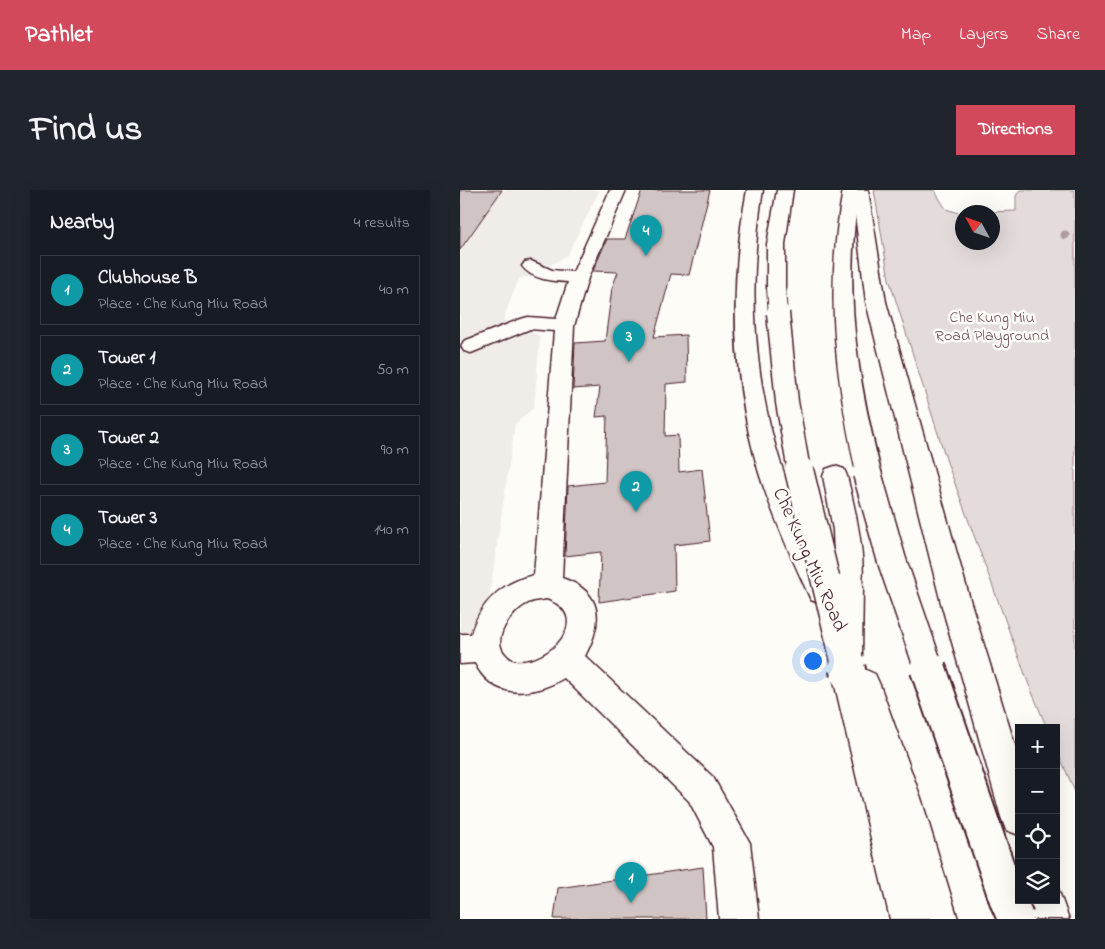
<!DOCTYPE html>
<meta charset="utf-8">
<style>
:root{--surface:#171b24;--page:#20242c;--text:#f1f3f6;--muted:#9ea1a6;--line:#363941;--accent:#d1495b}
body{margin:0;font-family:"Indie Flower",sans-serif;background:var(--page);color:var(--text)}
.controls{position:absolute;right:15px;bottom:15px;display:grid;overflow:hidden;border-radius:0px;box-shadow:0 5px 20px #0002}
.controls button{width:45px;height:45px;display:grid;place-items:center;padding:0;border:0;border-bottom:1px solid var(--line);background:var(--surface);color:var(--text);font:25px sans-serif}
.compass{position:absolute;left:495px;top:15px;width:45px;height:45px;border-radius:50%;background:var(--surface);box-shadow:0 5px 20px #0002;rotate:310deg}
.you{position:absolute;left:352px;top:470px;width:18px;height:18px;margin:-12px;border:4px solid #fff;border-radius:50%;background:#1a73e8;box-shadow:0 0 0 8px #1a73e833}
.badge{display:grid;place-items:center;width:32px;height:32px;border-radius:50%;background:var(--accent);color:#fff;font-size:16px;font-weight:700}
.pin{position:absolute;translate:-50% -41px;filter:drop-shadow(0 1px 2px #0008)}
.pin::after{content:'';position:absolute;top:26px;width:18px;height:15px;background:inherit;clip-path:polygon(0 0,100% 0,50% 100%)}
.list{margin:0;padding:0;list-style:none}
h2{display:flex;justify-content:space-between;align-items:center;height:65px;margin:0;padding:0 20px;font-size:21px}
h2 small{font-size:16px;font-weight:400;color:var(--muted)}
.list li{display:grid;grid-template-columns:32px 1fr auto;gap:15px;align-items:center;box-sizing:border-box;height:70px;margin:0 10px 10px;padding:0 10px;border:1px solid var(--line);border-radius:0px}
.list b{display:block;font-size:19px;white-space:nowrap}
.list p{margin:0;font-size:16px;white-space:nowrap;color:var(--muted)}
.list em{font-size:16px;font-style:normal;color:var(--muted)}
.icon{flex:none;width:28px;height:28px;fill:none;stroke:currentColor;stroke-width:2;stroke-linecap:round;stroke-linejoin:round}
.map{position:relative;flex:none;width:615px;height:729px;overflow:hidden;border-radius:0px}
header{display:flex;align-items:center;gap:30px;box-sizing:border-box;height:70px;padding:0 25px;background:var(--accent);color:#fff}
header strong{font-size:24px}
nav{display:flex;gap:28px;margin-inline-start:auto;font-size:18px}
.intro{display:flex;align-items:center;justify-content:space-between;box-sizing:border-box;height:120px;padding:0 30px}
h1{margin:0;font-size:35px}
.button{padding:12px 22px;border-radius:0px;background:var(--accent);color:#fff;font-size:18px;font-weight:700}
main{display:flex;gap:30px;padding:0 30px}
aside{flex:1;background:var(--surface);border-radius:0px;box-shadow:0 5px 20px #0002}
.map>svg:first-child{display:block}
</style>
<header>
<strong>Pathlet</strong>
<nav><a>Map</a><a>Layers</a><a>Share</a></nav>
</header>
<div class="intro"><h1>Find us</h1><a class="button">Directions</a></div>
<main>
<aside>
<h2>Nearby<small>4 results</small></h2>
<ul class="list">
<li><span class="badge" style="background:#0f9aa8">1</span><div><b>Clubhouse B</b><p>Place · Che Kung Miu Road</p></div><em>40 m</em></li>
<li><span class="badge" style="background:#0f9aa8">2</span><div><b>Tower 1</b><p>Place · Che Kung Miu Road</p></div><em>50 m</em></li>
<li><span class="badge" style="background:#0f9aa8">3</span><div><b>Tower 2</b><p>Place · Che Kung Miu Road</p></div><em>90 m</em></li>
<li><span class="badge" style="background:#0f9aa8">4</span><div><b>Tower 3</b><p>Place · Che Kung Miu Road</p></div><em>140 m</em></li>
</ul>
</aside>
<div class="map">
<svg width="615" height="729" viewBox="0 0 615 729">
<rect width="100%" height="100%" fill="#fdfcf7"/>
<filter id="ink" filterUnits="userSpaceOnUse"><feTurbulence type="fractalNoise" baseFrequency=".02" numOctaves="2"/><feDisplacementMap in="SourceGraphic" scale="10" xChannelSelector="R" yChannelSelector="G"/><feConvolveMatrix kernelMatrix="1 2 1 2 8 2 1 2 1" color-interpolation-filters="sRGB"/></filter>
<g filter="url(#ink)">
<!-- built -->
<path fill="#f0ece8" d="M 0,0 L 140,0 L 107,65 L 72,87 L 59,88 L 43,130 L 80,146 L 74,217 L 55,234 L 23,448 L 0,450 Z"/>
<!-- green -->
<path fill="#e3dcda" stroke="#967e82" d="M 414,0 L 474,0 L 486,19 L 502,24 L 502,52 L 532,52 L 532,22 L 530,22 L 556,21 L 556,6 L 560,0 L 615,0 L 615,602 L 596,558 L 596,538 L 587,538 L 569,495 L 487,272 L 429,89 Z"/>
<!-- building -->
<g fill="#d0c5c4" stroke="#4a1f2b">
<path d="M 0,0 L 42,0 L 0,60 Z"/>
<path d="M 182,0 L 250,0 L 229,85 L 211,84 L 194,147 L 226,145 L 227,192 L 206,194 L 205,246 L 218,245 L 219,282 L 242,279 L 250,351 L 214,355 L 215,401 L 139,412 L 141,362 L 105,366 L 108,296 L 145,292 L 147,226 L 136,227 L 140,197 L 113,199 L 115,153 L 145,151 L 152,98 L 158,82 L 133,81 L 147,49 L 165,49 Z"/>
<path d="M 243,677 L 246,729 L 94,729 L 98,698 Z"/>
</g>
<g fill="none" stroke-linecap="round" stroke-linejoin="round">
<!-- minor casing -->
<g stroke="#4a1f2b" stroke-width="3">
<g id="minor">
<path d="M 150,0 L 166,0 L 128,88 L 114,136 L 102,388 C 144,402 143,432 125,466 L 253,587 L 290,653 L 299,729 L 259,729 L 253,657 L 229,611 L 104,488 C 73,507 33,510 15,473 L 0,474 L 0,444 L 11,444 C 20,413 42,392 74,385 L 94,141 L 70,139 L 11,163 L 4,161 L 1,156 L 4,151 L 61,129 L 68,127 L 96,129 L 108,92 C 93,91 72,90 62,76 L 65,72 L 71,71 L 92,80 L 113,82 ZM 87,409 C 135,426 90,476 55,471 C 50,470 49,468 46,465 C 29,449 53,420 68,413 C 74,410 81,410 87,409 Z"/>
<path d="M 375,276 L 384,279 L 387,286 C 394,314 410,380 399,405 L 389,409 L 379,405 L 375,396 L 373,340 L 363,286 L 366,279 Z"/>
</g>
</g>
<!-- major casing -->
<g stroke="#4a1f2b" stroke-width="3">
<g id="major">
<path d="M 287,0 L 303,0 C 287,95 293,195 325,286 C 339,325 358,363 375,401 L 371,410 L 361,414 L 351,410 C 332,369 313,327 299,283 C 272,191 269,94 287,0 Z"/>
<path d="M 383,0 L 399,0 C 382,110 399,199 427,305 L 423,312 L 414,315 L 405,312 L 401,305 C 377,198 363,109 383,0 Z"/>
<path d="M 404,479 L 415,484 L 420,495 L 461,608 L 498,729 L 458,729 L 425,608 L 388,495 L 393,484 Z"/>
</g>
</g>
<!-- highway casing -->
<g stroke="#4a1f2b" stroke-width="3">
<g id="highway">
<path d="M 317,0 L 333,0 L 325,54 L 325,98 L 323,102 L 316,104 L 309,102 L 307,98 L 307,54 Z"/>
<path d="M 392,0 L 408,0 L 426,112 L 511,413 L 559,568 L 559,645 L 546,640 L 541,627 L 481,413 L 406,112 Z"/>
<path d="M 388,467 L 399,472 L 404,483 L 470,729 L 430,729 L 372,483 L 377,472 Z"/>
<path d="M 597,696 L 609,729 L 569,729 L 564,710 L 596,710 Z"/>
</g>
</g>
<!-- minor -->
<use href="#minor" fill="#fdfcf7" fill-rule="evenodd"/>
<!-- major -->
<use href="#major" fill="#fdfcf7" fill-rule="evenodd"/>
<!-- highway -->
<use href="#highway" fill="#fdfcf7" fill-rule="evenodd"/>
<!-- minor-bridge-far1 casing -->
<g stroke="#4a1f2b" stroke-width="31" stroke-linecap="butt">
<g id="minor-bridge-far1">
<path d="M 407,283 L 432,371 L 469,479"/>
<path d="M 388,466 L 389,396"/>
</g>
</g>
<!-- minor-bridge casing -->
<g stroke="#4a1f2b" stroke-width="39" stroke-linecap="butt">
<path id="minor-bridge" d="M 468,478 L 548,711 L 556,729"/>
</g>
<!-- highway-bridge-far3 casing -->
<g stroke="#4a1f2b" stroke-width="20" stroke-linecap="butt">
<path id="highway-bridge-far3" d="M 316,98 L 318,125"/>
</g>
<!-- highway-bridge-far2 casing -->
<g stroke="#4a1f2b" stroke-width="25" stroke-linecap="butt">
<path id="highway-bridge-far2" d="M 318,123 L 327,212 L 339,281"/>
</g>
<!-- highway-bridge-far1 casing -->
<g stroke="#4a1f2b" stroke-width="31" stroke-linecap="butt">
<path id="highway-bridge-far1" d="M 339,280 L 387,479"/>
</g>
<!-- highway-bridge casing -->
<g stroke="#4a1f2b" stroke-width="39" stroke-linecap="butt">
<path id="highway-bridge" d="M 387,478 L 388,483"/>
</g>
<!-- minor-bridge-far1 -->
<use href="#minor-bridge-far1" stroke="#fdfcf7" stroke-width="28"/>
<!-- minor-bridge -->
<use href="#minor-bridge" stroke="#fdfcf7" stroke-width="35"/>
<!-- highway-bridge-far3 -->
<use href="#highway-bridge-far3" stroke="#fdfcf7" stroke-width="18"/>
<!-- highway-bridge-far2 -->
<use href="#highway-bridge-far2" stroke="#fdfcf7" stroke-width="22"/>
<!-- highway-bridge-far1 -->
<use href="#highway-bridge-far1" stroke="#fdfcf7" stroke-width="28"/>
<!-- highway-bridge -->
<use href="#highway-bridge" stroke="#fdfcf7" stroke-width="35"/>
</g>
<!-- trees -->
<circle fill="#af9c9f" cx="605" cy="45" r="4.5"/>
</g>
<g text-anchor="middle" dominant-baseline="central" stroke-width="5" stroke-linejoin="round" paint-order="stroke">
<!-- far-park labels -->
<g font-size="16" fill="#704e57" stroke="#fdfcf7">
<text x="532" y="128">Che Kung Miu<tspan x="532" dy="18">Road Playground</tspan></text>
</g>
<!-- street labels -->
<g font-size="20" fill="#4a1f2b" stroke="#fdfcf7">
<text transform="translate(349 370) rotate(66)">Che Kung Miu Road</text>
</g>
</g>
</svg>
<div class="controls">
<button>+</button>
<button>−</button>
<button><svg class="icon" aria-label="locate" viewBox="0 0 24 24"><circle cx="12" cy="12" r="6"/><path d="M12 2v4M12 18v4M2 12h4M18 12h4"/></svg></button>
<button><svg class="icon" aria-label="layers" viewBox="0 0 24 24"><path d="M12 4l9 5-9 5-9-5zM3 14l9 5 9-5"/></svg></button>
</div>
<svg class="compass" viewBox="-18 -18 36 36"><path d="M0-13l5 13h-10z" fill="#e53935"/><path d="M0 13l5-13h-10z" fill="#9ea1a6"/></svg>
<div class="you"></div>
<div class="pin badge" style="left:171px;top:713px;background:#0f9aa8">1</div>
<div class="pin badge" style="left:176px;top:322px;background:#0f9aa8">2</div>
<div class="pin badge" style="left:169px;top:172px;background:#0f9aa8">3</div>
<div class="pin badge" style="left:186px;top:66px;background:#0f9aa8">4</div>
</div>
</main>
